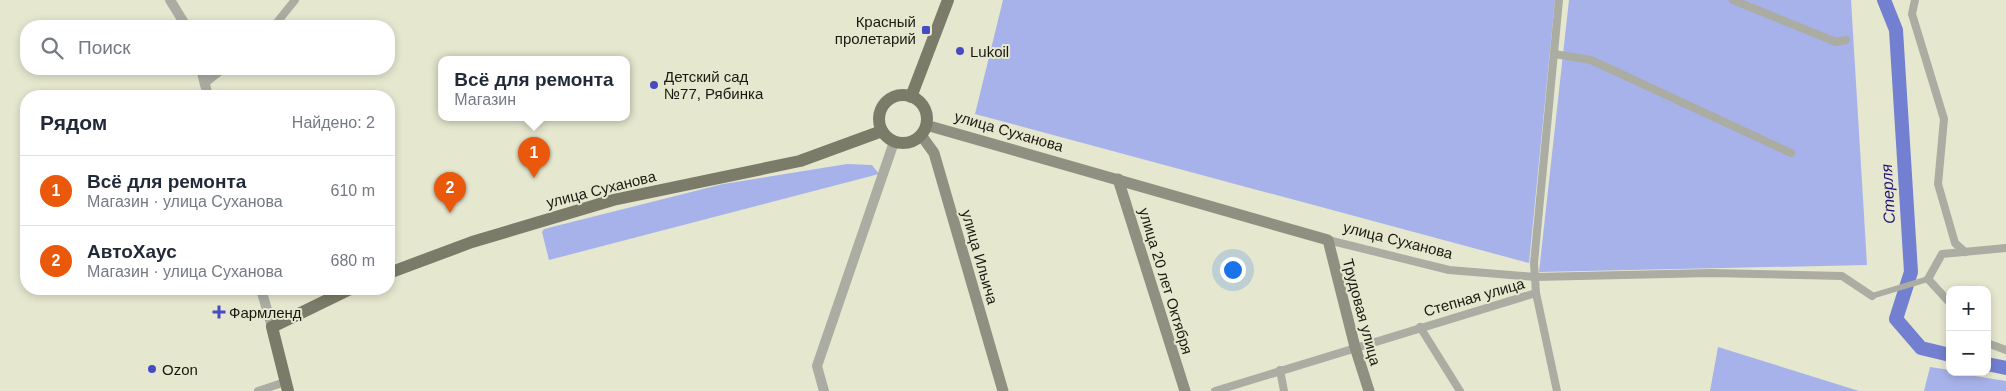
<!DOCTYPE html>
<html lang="ru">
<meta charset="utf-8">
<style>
:root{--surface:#fff;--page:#f2f2f3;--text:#1f2937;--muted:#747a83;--line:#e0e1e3;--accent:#ea580c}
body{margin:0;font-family:Helvetica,sans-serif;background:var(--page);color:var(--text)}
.controls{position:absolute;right:15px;bottom:15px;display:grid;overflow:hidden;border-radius:10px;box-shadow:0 2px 8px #0003}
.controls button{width:45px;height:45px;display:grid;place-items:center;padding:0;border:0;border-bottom:1px solid var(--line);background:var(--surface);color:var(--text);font:25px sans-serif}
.you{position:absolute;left:1232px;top:269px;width:18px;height:18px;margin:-12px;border:4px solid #fff;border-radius:50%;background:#1a73e8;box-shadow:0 0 0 8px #1a73e833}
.badge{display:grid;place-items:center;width:32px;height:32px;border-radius:50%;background:var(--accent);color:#fff;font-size:16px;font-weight:700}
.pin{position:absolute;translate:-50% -41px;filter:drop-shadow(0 1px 2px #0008)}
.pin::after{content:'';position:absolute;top:26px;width:18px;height:15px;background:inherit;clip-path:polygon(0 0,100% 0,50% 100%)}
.popup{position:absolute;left:438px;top:56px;width:192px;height:65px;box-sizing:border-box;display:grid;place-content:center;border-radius:10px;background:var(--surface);filter:drop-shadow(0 1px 4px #0005);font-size:16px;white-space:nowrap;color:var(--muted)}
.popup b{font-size:19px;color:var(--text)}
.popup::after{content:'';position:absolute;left:50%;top:100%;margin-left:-10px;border:10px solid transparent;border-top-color:var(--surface)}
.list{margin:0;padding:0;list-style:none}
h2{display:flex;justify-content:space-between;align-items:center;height:65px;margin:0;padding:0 20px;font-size:21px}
h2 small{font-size:16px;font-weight:400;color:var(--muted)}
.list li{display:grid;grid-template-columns:32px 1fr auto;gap:15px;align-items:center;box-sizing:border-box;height:70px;padding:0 20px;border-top:1px solid var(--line)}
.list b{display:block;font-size:19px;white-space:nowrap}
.list p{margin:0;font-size:16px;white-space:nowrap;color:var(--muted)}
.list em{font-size:16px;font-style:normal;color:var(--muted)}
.icon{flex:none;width:28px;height:28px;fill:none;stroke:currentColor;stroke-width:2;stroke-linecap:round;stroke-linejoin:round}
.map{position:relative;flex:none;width:2006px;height:391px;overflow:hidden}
.search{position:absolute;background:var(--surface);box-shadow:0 2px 8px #0003;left:20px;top:20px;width:375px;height:55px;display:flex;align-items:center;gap:12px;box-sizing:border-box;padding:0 18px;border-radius:20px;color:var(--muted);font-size:19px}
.panel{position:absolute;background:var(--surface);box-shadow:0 2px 8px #0003;left:20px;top:90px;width:375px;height:205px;border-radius:20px}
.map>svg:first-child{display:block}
</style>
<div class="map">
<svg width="2006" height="391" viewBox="0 0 2006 391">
<rect width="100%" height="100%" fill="#e6e7cf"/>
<!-- green -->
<g fill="#a7b2ea">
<path d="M 1003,0 L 1555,0 L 1529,263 L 975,114 Z"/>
<path d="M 1569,0 L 1851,0 L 1867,265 L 1539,272 Z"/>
<path d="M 847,164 L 872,165 L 879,174 L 549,260 L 542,232 L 544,229 L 723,184 Z"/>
<path d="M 1718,347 L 1859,391 L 1710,391 Z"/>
<path d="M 1930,367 L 1950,370 L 1950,372 L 2006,381 L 2006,391 L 1924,391 Z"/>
</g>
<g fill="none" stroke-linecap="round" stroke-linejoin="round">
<!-- river -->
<g stroke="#737fd1" stroke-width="14">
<path d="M 1884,0 L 1896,30 L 1911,272 L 1896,319 L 1921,348 L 1950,355"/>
<path d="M 1987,364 L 2006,368"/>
</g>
<!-- pedestrian -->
<path stroke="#abaca2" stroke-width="6" d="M 1872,296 L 1928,279"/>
<!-- minor -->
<g stroke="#abaca2" stroke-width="8">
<path d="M 1733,0 L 1836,42 L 1846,40"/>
<path d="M 1915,0 L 1912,14 L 1944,119 L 1938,184 L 1955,243 L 1965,252"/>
<path d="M 274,26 L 295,0"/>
<path d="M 1554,54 L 1591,60 L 1791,153"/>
<path d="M 204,84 L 223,69"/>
<path d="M 1328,240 L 1449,270 L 1535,277 L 1711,273 L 1842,276 L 1872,296"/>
<path d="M 1950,303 L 1928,279 L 1942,254 L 2006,248"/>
<path d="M 1420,327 L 1460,391"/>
<path d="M 1987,343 L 2006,350"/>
<path d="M 1280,370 L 1284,391"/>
<path d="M 258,391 L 285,382"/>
<path d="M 1215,391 L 1536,293"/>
<path d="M 1557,391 L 1536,293 L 1534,263 L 1559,0"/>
</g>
<!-- tertiary -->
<g stroke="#abaca2" stroke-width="10">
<path d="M 170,0 L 186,26"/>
<path d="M 201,69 L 208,96"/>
<path d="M 261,289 L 272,327"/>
<path d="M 824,391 L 817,366 L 894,142"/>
</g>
<!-- secondary -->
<g stroke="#8f9081" stroke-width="11">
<path d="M 926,125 L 1328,240 L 1355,347 L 1369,391"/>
<path d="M 921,135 L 934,153 L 1003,391"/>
<path d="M 1118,179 L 1185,391"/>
</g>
<!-- primary -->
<g stroke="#7b7b69" stroke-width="12">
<circle cx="903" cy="119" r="24"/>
<path d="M 911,97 L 948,0"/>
<path d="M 389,273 L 472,242 L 613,200 L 800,161 L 882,131"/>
<path d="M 288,391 L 272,327 L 350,289"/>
</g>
</g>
<!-- markers -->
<g fill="#474bc0" stroke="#e6e7cf" stroke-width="2">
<rect x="921" y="25" width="10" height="10" rx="2.5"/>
<circle cx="960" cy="51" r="5"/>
<circle cx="654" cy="85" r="5"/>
<path d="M216.5 304.5h5v5h5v5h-5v5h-5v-5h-5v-5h5z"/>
<circle cx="152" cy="369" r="5"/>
</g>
<g text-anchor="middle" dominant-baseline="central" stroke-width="4" stroke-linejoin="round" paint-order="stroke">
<!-- poi labels -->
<g font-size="15" fill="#191911" stroke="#e6e7cf" text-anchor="start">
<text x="916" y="21" text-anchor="end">Красный<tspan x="916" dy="17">пролетарий</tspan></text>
<text x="970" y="51">Lukoil</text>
<text x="664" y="76">Детский сад<tspan x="664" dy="17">№77, Рябинка</tspan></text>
<text x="229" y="312">Фармленд</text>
<text x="162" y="369">Ozon</text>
</g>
<!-- street labels -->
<g font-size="15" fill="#191911" stroke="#e6e7cf">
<text transform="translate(1009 131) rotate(16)">улица Суханова</text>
<text transform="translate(601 189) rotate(-14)">улица Суханова</text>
<text transform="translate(1398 240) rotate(14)">улица Суханова</text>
<text transform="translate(980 257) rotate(74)">улица Ильича</text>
<text transform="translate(1166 281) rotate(73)">улица 20 лет Октября</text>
<text transform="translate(1474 297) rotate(-16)">Степная улица</text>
<text transform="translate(1362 312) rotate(75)">Трудовая улица</text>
</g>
<!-- water labels -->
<g font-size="16" font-style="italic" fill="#1f1476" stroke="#e6e7cf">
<text transform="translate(1888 194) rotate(-93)">Стерля</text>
</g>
</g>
</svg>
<div class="controls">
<button>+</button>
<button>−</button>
</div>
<div class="you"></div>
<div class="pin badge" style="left:534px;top:178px">1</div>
<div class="popup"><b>Всё для ремонта</b>Магазин</div>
<div class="pin badge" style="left:450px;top:213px">2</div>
<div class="search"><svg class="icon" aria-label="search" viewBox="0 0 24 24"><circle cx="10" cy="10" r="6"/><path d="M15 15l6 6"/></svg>Поиск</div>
<section class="panel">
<h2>Рядом<small>Найдено: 2</small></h2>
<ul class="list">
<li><span class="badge">1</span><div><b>Всё для ремонта</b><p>Магазин · улица Суханова</p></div><em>610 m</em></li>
<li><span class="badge">2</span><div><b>АвтоХаус</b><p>Магазин · улица Суханова</p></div><em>680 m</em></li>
</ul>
</section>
</div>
